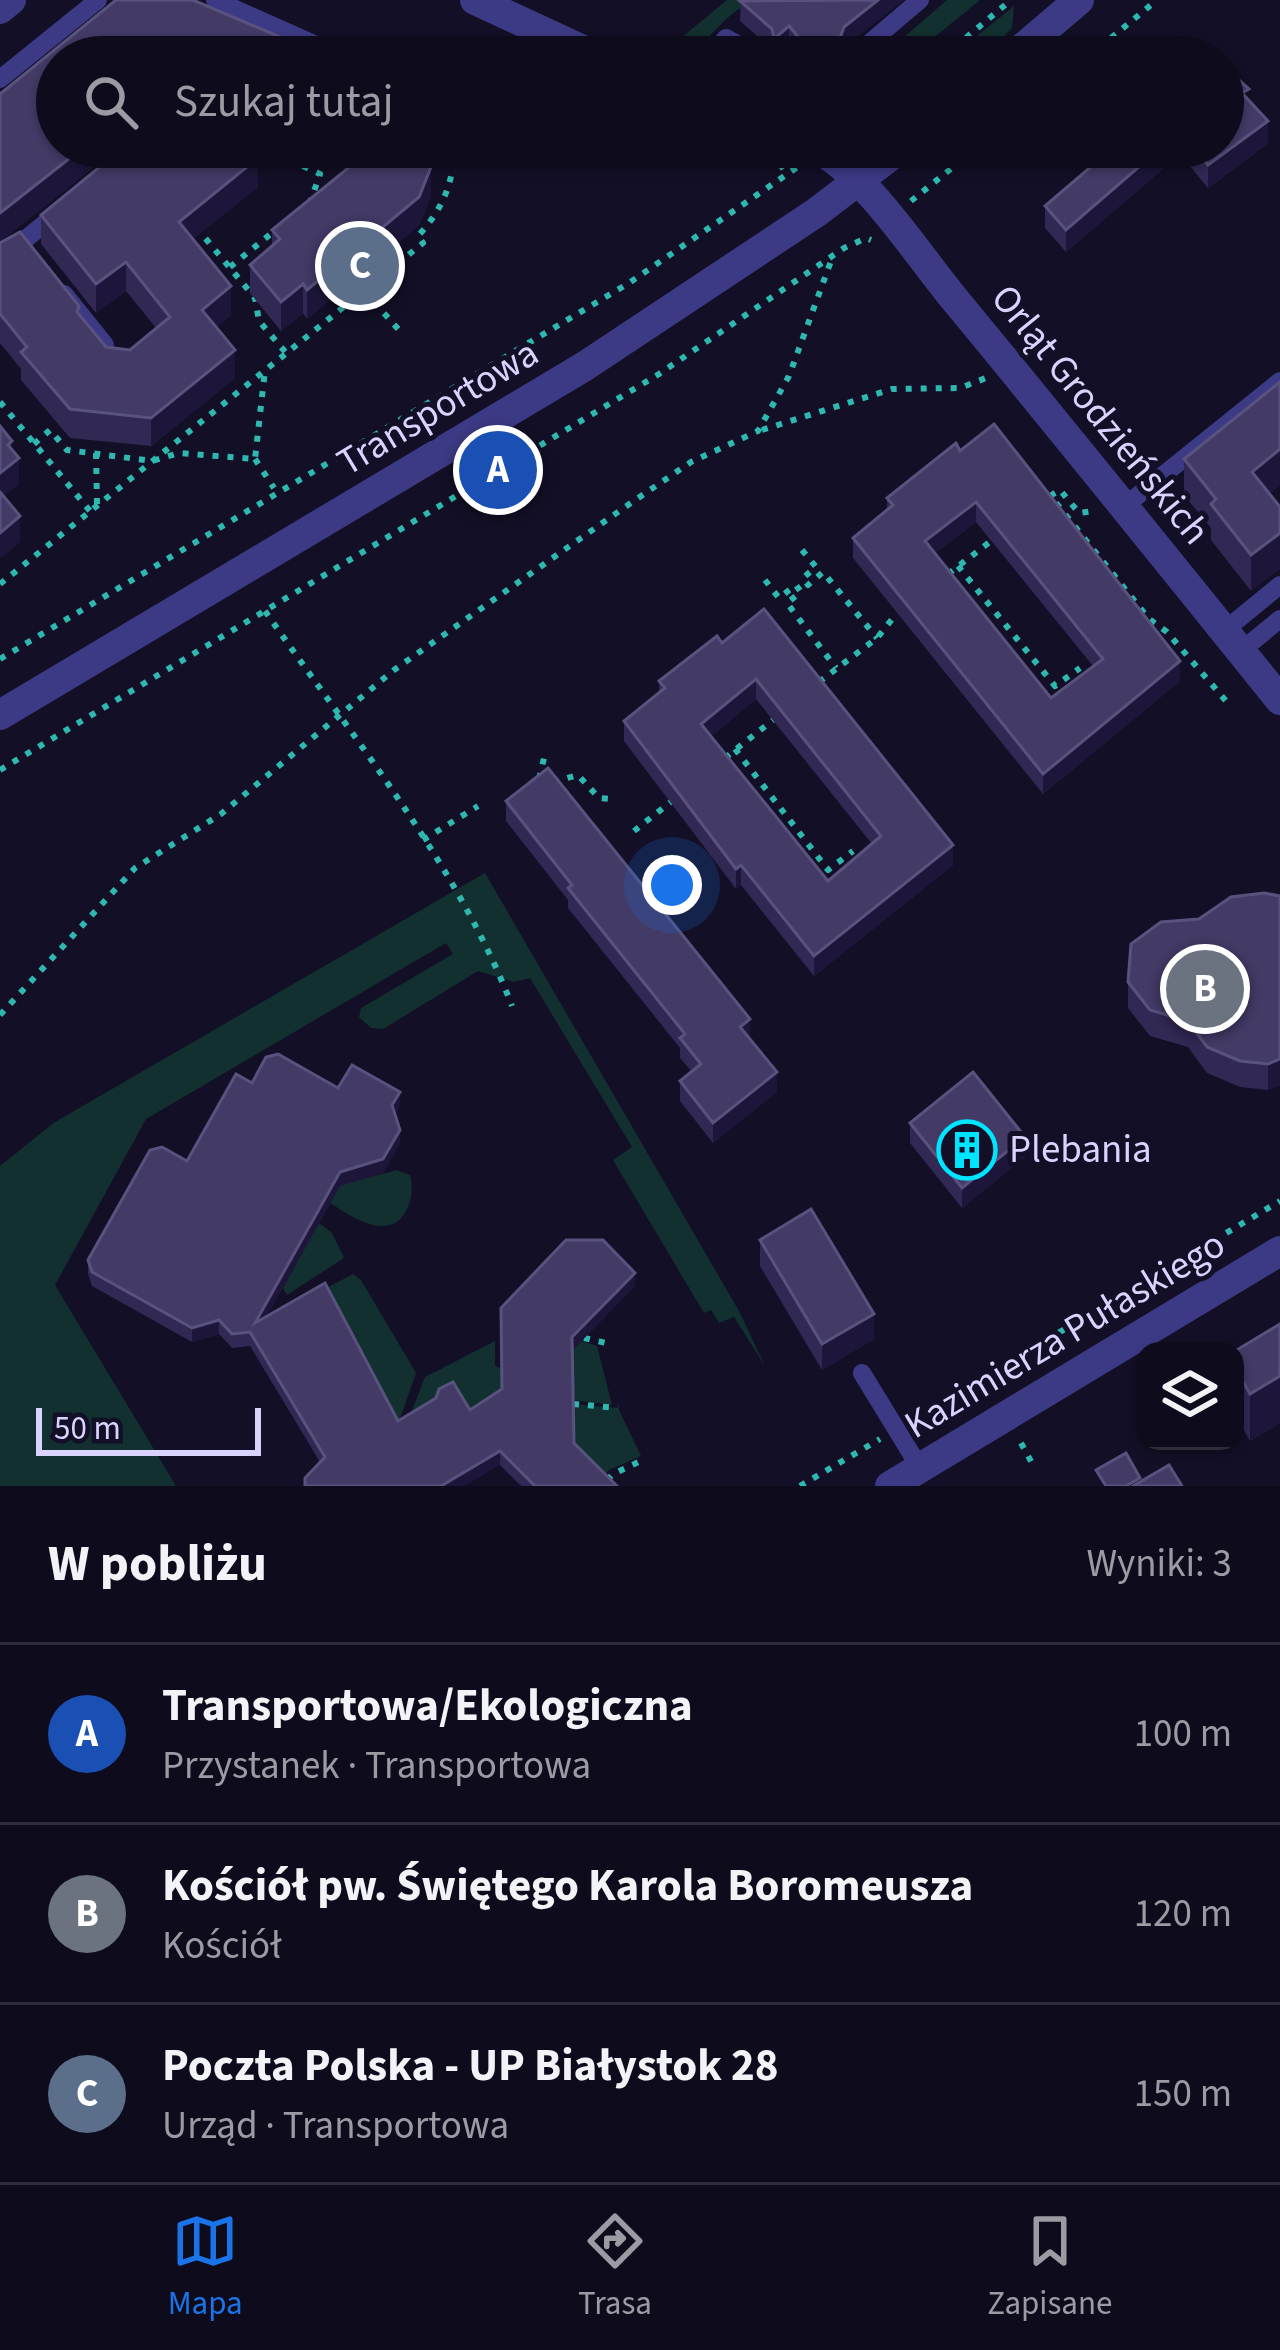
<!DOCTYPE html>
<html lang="pl">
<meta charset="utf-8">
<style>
:root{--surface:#0e0b1c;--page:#1c1929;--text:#f1f3f6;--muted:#9b9ba3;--line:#2e2b3b;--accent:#1a73e8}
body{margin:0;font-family:"Source Sans 3",sans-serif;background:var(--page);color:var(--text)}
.controls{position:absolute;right:36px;bottom:36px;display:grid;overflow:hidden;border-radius:24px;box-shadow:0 3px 9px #0004}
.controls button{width:108px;height:108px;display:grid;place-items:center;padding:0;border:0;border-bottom:3px solid var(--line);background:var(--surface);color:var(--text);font:60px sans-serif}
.scale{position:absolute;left:36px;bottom:30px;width:225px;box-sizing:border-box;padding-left:12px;border:6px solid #d9d4ff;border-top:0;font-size:33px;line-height:42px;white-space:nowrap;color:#d9d4ff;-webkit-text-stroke:9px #130f26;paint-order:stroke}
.you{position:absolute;left:672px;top:885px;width:42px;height:42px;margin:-30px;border:9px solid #fff;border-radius:50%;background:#1a73e8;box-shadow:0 0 0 18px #1a73e833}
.badge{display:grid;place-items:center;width:78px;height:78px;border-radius:50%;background:var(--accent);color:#fff;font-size:39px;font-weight:700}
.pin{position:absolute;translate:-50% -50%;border:6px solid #fff;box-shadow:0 3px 12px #0006}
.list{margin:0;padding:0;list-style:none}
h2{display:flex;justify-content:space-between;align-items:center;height:156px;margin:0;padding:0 48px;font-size:51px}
h2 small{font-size:39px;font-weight:400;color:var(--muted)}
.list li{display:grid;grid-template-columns:78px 1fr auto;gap:36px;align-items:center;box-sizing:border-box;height:180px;padding:0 48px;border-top:3px solid var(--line)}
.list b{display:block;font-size:45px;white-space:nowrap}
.list p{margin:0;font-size:39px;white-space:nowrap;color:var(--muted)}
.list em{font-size:39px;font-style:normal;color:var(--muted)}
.icon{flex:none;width:66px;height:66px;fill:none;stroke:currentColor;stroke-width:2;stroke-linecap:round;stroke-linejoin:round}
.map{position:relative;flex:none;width:1280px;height:1486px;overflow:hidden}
.search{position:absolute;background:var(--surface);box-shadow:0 3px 9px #0004;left:36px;right:36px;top:36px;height:132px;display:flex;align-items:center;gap:30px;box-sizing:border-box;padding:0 42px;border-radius:66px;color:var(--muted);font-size:45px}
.sheet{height:696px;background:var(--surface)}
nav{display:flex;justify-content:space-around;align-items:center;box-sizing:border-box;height:168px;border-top:3px solid var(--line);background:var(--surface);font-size:33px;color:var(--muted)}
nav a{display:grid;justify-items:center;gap:6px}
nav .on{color:var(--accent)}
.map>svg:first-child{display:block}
</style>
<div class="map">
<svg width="1280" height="1486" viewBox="0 0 1280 1486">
<rect width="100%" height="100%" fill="#130f26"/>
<!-- green -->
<g fill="#12302f">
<path d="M 727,0 L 761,0 C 735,3 708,37 693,57 L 674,57 L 664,52 Z"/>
<path d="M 947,0 L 980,0 L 910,57 L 881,57 Z"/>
<path d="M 1014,6 L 1012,28 L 984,57 L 951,57 Z"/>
<path d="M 485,873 L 739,1311 L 765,1366 L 734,1317 L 719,1323 L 711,1310 L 704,1313 L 613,1160 L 632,1147 L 530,978 L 514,982 L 478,971 L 383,1029 L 371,1028 L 359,1017 L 361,1008 L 453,954 L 446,943 L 146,1119 L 55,1285 L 176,1486 L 0,1486 L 0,1166 L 55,1122 Z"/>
<path d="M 397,1170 L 410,1175 C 416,1194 407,1227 382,1226 C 365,1226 344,1212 330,1203 L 346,1175 L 356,1181 Z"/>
<path d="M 319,1223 L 332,1233 L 344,1258 L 287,1295 L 283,1288 Z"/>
<path d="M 353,1274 L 361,1280 L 416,1373 L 396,1430 L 293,1306 Z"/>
<path d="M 495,1341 L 495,1366 L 501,1368 L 502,1402 L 404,1431 L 425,1377 Z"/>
<path d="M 581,1341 L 597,1346 L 612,1405 L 573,1400 L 572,1351 Z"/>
<path d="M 573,1404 L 618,1408 L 641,1456 L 609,1470 L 600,1482 L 574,1457 Z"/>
</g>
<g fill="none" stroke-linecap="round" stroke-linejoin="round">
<!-- path -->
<g stroke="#2fb8b0" stroke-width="6" stroke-dasharray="6 9" stroke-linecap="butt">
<path d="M 943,57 L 1011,0"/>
<path d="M 1088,57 L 1157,0"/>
<path d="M 262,147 L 320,174 L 311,200"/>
<path d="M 780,164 L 784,170"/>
<path d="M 911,201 L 978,147"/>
<path d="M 196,227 L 255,298 L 259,321 L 287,354"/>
<path d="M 230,267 L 278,228"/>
<path d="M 364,291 L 400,331"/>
<path d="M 0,402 L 90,511"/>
<path d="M 762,430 L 892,389 L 960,388 L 986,378"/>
<path d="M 34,444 L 50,430 L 67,450 L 152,461 L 179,453 L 255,459 L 265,370"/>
<path d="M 96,453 L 97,504"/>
<path d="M 255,459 L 274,488"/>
<path d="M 1050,496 L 1060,490 L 1079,513 L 1093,511"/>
<path d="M 1056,503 L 1149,619 L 1167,632 L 1226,701"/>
<path d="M 802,550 L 816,567 L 803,578 L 808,585 L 823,572 L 877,638"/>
<path d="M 958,566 L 1055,686 L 1080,668"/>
<path d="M 948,574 L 995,538"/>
<path d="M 765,580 L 779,598 L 796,585 L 801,592 L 787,603 L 836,668"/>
<path d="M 0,584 L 423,243 L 418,236 C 442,210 454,183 454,147"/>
<path d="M 265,611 C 351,735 458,865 512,1006"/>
<path d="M 0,659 L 629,283 L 799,166"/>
<path d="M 819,682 L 877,638 L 897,613"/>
<path d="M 735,749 L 828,870 L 853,851"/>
<path d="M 725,758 L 773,720"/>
<path d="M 0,770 L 659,374 L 844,248 L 866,238 L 871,240"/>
<path d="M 539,779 L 545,754"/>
<path d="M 553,782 L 578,775 L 599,798 L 610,799"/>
<path d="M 634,831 L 672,801"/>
<path d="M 423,840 L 478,806"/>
<path d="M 0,1015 L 135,868 L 221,814 L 394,670 L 625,507 L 691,462 L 758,431 L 789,376 L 831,261"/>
<path d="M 584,1338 L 611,1344"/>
<path d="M 573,1404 L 618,1408"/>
<path d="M 917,1417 L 1280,1201"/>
<path d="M 1021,1443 L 1033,1465"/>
<path d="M 607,1480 L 613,1474 L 645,1459"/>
<path d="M 800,1486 L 880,1439"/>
</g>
<!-- service -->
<g stroke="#3d3a85" stroke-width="18">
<path d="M 215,0 L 343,57"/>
<path d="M 709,57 L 726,38 L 761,57"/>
<path d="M 853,57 L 920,0"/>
<path d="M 0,79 L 98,0"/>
<path d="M 22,242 L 60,211"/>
<path d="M 64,294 L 105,345"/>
<path d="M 1126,505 L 1280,381"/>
<path d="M 1225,630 L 1280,585"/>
<path d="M 1242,650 L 1280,619"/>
<path d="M 862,1373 L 920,1468"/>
</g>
<!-- minor -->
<g stroke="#3d3a85" stroke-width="30">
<path d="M 475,0 L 598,57"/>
<path d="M 0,9 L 11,0"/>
<path d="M 814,147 C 867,174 916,253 956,301 C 1065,433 1172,566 1280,700"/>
<path d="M 890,1486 L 1280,1251"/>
</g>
<!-- tertiary -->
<g stroke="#3d3a85" stroke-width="30">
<path d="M 1012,57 L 1079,0"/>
<path d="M 0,715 L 585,366 L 817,212 L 902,147"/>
</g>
</g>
<!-- wall -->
<g fill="#312854" fill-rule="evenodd">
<path d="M 741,0 L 903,0 L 844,47 L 840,57 L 798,57 L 789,46 L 776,57 L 774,57 L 772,49 L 740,21 Z"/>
<path d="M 1249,100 L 1268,143 L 1208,188 L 1180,154 L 1066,252 L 1045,228 L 1045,206 L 1114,147 L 1223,147 Z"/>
<path d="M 333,147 L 431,147 L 431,196 L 419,225 L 307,319 L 303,313 L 281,331 L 250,293 L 250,265 L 272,246 L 272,230 L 360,159 Z"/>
<path d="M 258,187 L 193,239 L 231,315 L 216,327 L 235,378 L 151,446 L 70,438 L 21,380 L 21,369 L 0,343 L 0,243 L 79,315 L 106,347 L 130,350 L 156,328 L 126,291 L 96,313 L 41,244 L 41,215 Z"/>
<path d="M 960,451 L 1180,681 L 1043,794 L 853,558 L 853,538 L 887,510 L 887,498 ZM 976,522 L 1093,666 L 1051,698 L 935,553 Z"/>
<path d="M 1184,459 L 1270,494 L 1280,507 L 1280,569 L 1251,591 L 1211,540 L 1211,528 L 1184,495 Z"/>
<path d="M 722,643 L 953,865 L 814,976 L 741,885 L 736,889 L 624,741 L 624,721 L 659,693 L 659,681 ZM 756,699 L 872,844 L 828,881 L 711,736 Z"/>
<path d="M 506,801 L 777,1092 L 713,1143 L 680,1101 L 680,1081 L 692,1072 L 680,1058 L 680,1048 L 568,908 L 568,900 L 506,821 Z"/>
<path d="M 1280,896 L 1280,1085 L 1268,1090 L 1240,1087 L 1207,1073 L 1188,1047 L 1150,1036 L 1128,1008 L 1128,982 L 1199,919 Z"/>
<path d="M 252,1083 L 338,1088 L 400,1105 L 395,1114 L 400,1143 L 383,1173 L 340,1186 L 266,1317 L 398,1421 L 470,1410 L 502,1389 L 635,1286 L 572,1350 L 574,1443 L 617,1486 L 521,1486 L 500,1465 L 320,1462 L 250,1346 L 232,1348 L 219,1334 L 192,1342 L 92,1286 L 88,1274 L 88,1260 L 187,1161 Z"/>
<path d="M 910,1123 L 1025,1157 L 962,1208 L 910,1143 Z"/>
<path d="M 760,1240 L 874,1339 L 822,1370 L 760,1266 Z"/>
<path d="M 1280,1324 L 1280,1423 L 1250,1441 L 1235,1414 L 1235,1351 Z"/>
</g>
<!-- shaded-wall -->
<g fill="#1d163a">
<path d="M 878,0 L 903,0 L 844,47 L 840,57 L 817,57 L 844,27 Z"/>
<path d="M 789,26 L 789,46 L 774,57 L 774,39 Z"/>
<path d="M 1268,121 L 1268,143 L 1208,188 L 1208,165 Z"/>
<path d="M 84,147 L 120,147 L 0,242 L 0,213 Z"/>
<path d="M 1162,147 L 1180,147 L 1180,154 L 1066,252 L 1066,230 Z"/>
<path d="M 258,158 L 258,187 L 179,251 L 179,222 Z"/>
<path d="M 431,167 L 431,196 L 419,225 L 307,319 L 307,290 Z"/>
<path d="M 126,262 L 126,291 L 96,313 L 96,284 Z"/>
<path d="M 303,284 L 303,313 L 281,331 L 281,302 Z"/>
<path d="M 231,286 L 231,315 L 202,338 L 202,310 Z"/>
<path d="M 235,350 L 235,378 L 151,446 L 151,418 Z"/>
<path d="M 12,441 L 12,463 L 19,458 L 19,484 L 0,499 L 0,473 L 8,445 Z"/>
<path d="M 1280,449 L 1280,486 L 1252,508 L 1252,472 Z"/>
<path d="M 976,502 L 976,522 L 925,561 L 925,541 Z"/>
<path d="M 20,516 L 20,542 L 0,559 L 0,533 Z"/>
<path d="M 1280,533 L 1280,569 L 1251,591 L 1251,555 Z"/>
<path d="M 1180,661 L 1180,681 L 1043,794 L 1043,774 Z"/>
<path d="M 756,679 L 756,699 L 701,744 L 701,724 Z"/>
<path d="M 953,845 L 953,865 L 814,976 L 814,956 Z"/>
<path d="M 741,865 L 741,885 L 736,889 L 736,869 Z"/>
<path d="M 750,1019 L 750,1039 L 740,1027 Z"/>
<path d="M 1280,1059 L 1280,1085 L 1268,1090 L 1268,1064 Z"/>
<path d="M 777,1072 L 777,1092 L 713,1143 L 713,1123 Z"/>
<path d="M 400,1092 L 400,1105 L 392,1118 L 392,1105 Z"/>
<path d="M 400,1130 L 400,1143 L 383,1173 L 340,1186 L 255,1337 L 255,1323 L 340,1172 Z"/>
<path d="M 1025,1137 L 1025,1157 L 962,1208 L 962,1188 Z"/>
<path d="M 635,1273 L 635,1286 L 572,1351 L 572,1337 Z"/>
<path d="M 874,1314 L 874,1339 L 822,1370 L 822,1344 Z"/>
<path d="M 219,1320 L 219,1334 L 192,1342 L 192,1328 Z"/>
<path d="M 1280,1376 L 1280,1423 L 1250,1441 L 1250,1394 Z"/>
<path d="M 500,1451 L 500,1465 L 464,1486 L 441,1486 Z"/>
</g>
<!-- building -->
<g fill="#433a66" stroke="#5a527e" stroke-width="3" fill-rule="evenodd">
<path d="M 116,0 L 193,0 L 327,57 L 189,57 L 169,48 L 176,57 L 57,57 L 57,147 L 84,147 L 0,213 L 0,94 Z"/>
<path d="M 878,0 L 844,27 L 840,38 L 817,57 L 815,57 L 789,26 L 774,39 L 772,29 L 740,1 Z"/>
<path d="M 1223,66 L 1249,89 L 1242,93 L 1268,121 L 1208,165 L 1193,147 L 1223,147 Z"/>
<path d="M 124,147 L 249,147 L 258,158 L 179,222 L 231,286 L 202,310 L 235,350 L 151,418 L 70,409 L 21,352 L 27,347 L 0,314 L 0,243 L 20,232 L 79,306 L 77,312 L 106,347 L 130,350 L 170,317 L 126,262 L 96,284 L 41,215 Z"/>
<path d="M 374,147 L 431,147 L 431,167 L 419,197 L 307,290 L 303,284 L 281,302 L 250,265 L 280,239 L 272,230 Z"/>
<path d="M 1114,147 L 1162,147 L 1066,230 L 1045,206 Z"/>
<path d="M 1280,382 L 1280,449 L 1252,472 L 1280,507 L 1280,533 L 1251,555 L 1211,504 L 1216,499 L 1184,459 Z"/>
<path d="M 994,424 L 1180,661 L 1043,774 L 853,538 L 893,505 L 887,498 L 956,443 L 960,451 ZM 976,502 L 1103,659 L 1051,698 L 925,541 Z"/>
<path d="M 0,426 L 12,441 L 8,445 L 19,458 L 0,473 Z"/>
<path d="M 0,492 L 20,516 L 0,533 Z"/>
<path d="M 764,609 L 953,845 L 814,956 L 741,865 L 736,869 L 624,721 L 665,688 L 659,681 L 717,636 L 722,643 ZM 756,679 L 881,836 L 828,881 L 701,724 Z"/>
<path d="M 548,768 L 750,1019 L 740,1027 L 777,1072 L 713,1123 L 680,1081 L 701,1064 L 680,1038 L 685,1034 L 568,888 L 572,885 L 506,801 Z"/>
<path d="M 1264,893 L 1280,896 L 1280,1059 L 1268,1064 L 1240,1061 L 1207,1047 L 1188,1021 L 1150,1010 L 1128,982 L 1131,944 L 1161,922 L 1199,919 L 1231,897 Z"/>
<path d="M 278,1054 L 338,1088 L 352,1065 L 400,1092 L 392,1105 L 400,1130 L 383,1159 L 340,1172 L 255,1323 L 325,1283 L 398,1421 L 436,1398 L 439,1389 L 453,1382 L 470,1410 L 502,1389 L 501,1308 L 566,1240 L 603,1240 L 635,1273 L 572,1337 L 574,1443 L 617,1486 L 535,1486 L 500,1451 L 441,1486 L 305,1486 L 305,1478 L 325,1457 L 250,1332 L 232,1334 L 219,1320 L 192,1328 L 92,1272 L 88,1260 L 150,1150 L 162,1147 L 187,1161 L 236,1074 L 252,1083 L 266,1057 Z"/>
<path d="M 973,1072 L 1025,1137 L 962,1188 L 910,1123 Z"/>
<path d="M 811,1209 L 874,1314 L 822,1344 L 760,1240 Z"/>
<path d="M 1280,1324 L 1280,1376 L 1250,1394 L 1235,1367 L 1235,1351 Z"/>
<path d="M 1126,1453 L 1140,1478 L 1126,1486 L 1106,1486 L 1096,1470 Z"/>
<path d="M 1169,1465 L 1182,1486 L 1133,1486 Z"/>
</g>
<!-- icons -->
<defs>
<g id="building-ring" transform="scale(3)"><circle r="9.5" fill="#130f26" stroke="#00e5ff" stroke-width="1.5"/><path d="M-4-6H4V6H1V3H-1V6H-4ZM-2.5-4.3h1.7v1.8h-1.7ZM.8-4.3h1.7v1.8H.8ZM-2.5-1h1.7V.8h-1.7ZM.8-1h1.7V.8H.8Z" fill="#00e5ff"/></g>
</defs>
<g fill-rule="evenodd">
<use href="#building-ring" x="967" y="1150"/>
</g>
<g text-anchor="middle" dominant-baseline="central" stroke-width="10" stroke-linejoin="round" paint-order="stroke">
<!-- street labels -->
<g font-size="39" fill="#d9d4ff" stroke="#130f26">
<text transform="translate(438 408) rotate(-31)">Transportowa</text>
<text transform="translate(1100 415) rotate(51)">Orląt Grodzieńskich</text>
<text transform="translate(1065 1335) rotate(-31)">Kazimierza Pułaskiego</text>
</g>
<!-- poi labels -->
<g font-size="39" fill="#d9d4ff" stroke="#130f26" text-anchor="start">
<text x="1009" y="1150">Plebania</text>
</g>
</g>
</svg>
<div class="controls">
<button><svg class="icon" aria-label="layers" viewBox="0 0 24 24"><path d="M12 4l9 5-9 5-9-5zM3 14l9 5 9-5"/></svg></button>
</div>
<div class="scale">50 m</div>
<div class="you"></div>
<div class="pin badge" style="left:498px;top:470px;background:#1a4fb4">A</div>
<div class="pin badge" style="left:1205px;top:989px;background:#6b7280">B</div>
<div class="pin badge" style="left:360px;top:266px;background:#5c6f8a">C</div>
<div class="search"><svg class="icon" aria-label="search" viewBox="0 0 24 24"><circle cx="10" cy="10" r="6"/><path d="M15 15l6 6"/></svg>Szukaj tutaj</div>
</div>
<section class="sheet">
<h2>W pobliżu<small>Wyniki: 3</small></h2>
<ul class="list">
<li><span class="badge" style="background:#1a4fb4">A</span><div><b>Transportowa/Ekologiczna</b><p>Przystanek · Transportowa</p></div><em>100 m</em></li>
<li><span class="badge" style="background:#6b7280">B</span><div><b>Kościół pw. Świętego Karola Boromeusza</b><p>Kościół</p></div><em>120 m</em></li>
<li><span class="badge" style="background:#5c6f8a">C</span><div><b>Poczta Polska - UP Białystok 28</b><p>Urząd · Transportowa</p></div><em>150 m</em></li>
</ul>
</section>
<nav>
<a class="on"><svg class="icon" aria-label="map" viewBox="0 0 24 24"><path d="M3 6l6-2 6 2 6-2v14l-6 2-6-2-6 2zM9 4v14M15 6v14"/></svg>Mapa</a>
<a><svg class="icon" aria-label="directions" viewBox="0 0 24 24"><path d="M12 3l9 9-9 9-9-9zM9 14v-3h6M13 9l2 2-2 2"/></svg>Trasa</a>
<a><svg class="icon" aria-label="saved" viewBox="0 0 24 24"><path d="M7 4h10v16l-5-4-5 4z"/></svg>Zapisane</a>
</nav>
